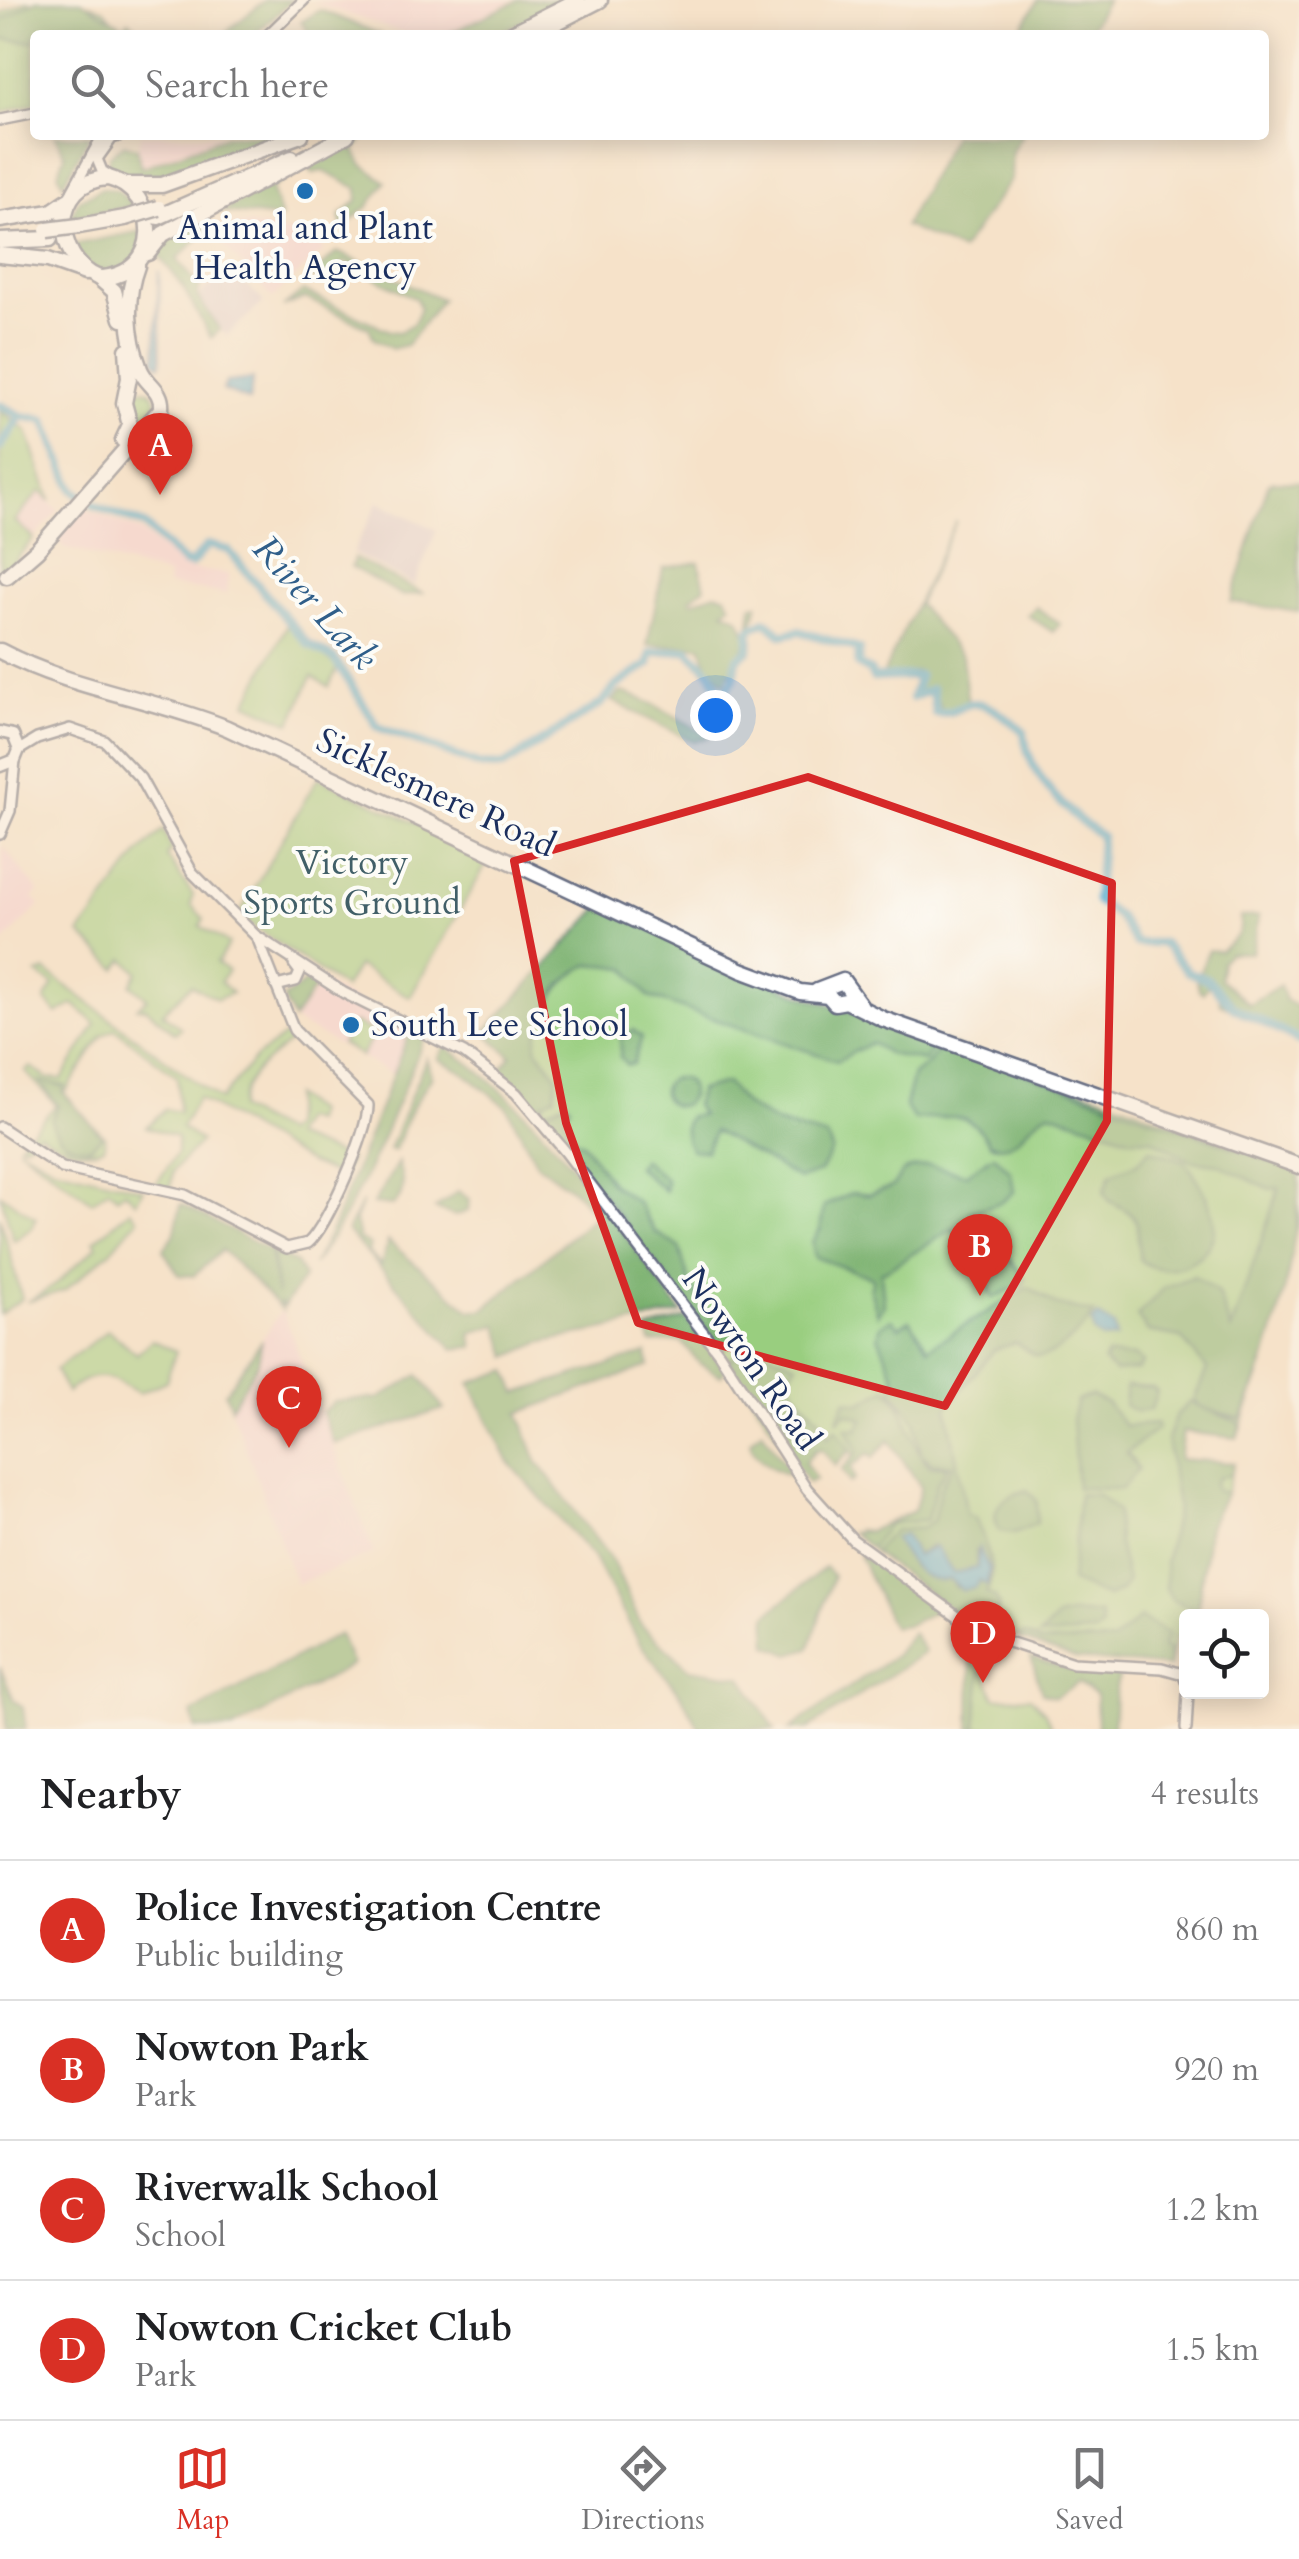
<!DOCTYPE html>
<style>
:root{--surface:#fff;--page:#f2f2f2;--text:#202124;--muted:#757577;--line:#e0e0e0;--accent:#d93025}
body{margin:0;font-family:Cardo,serif;background:var(--page);color:var(--text)}
.controls{position:absolute;right:30px;bottom:30px;display:grid;overflow:hidden;border-radius:10px;box-shadow:0 5px 25px #0003}
.controls button{width:90px;height:90px;display:grid;place-items:center;padding:0;border:0;border-bottom:2px solid var(--line);background:var(--surface);color:var(--text);font:50px sans-serif}
.you{position:absolute;left:715px;top:715px;width:35px;height:35px;margin:-25px;border:8px solid #fff;border-radius:50%;background:#1a73e8;box-shadow:0 0 0 15px #1a73e833}
.badge{display:grid;place-items:center;width:65px;height:65px;border-radius:50%;background:var(--accent);color:#fff;font-size:32px;font-weight:700}
.pin{position:absolute;translate:-50% -82px;filter:drop-shadow(0 2px 5px #0008)}
.pin::after{content:'';position:absolute;top:52px;width:35px;height:30px;background:inherit;clip-path:polygon(0 0,100% 0,50% 100%)}
.list{margin:0;padding:0;list-style:none}
h2{display:flex;justify-content:space-between;align-items:center;height:130px;margin:0;padding:0 40px;font-size:42px}
h2 small{font-size:32px;font-weight:400;color:var(--muted)}
.list li{display:grid;grid-template-columns:65px 1fr auto;gap:30px;align-items:center;box-sizing:border-box;height:140px;padding:0 40px;border-top:2px solid var(--line)}
.list b{display:block;font-size:38px;white-space:nowrap}
.list p{margin:0;font-size:32px;white-space:nowrap;color:var(--muted)}
.list em{font-size:32px;font-style:normal;color:var(--muted)}
.icon{flex:none;width:55px;height:55px;fill:none;stroke:currentColor;stroke-width:2;stroke-linecap:round;stroke-linejoin:round}
.map{position:relative;flex:none;width:1299px;height:1729px;overflow:hidden}
.search{position:absolute;background:var(--surface);box-shadow:0 5px 25px #0003;left:30px;right:30px;top:30px;height:110px;display:flex;align-items:center;gap:25px;box-sizing:border-box;padding:0 35px;border-radius:10px;color:var(--muted);font-size:38px}
.sheet{height:690px;background:var(--surface)}
nav{display:flex;justify-content:space-around;align-items:center;box-sizing:border-box;height:140px;border-top:2px solid var(--line);background:var(--surface);font-size:28px;color:var(--muted)}
nav a{display:grid;justify-items:center;gap:5px}
nav .on{color:var(--accent)}
.map>svg:first-child{display:block}
</style>
<div class="map">
<svg width="1299" height="1729" viewBox="0 0 1299 1729">
<rect width="100%" height="100%" fill="#fdfcf7"/>
<filter id="ink" filterUnits="userSpaceOnUse"><feTurbulence type="fractalNoise" baseFrequency=".01" numOctaves="2"/><feDisplacementMap in="SourceGraphic" scale="20" xChannelSelector="R" yChannelSelector="G"/><feConvolveMatrix kernelMatrix="1 2 1 2 8 2 1 2 1" color-interpolation-filters="sRGB"/></filter>
<filter id="wash" filterUnits="userSpaceOnUse"><feTurbulence type="fractalNoise" baseFrequency=".0048" numOctaves="4" result="noise"/><feDisplacementMap in="SourceGraphic" scale="40" xChannelSelector="R" yChannelSelector="G"/><feGaussianBlur stdDeviation="2.25" result="paint"/><feColorMatrix in="noise" values="0 0 0 0 0 0 0 0 0 0 0 0 0 0 0 0 0 1.4 0 .05"/><feComposite in="paint" operator="in"/></filter>
<g filter="url(#wash)">
<rect width="100%" height="100%" fill="#f5e2c9"/>
<!-- built -->
<g fill="#f6cfd6">
<path d="M 514,0 L 443,35 L 409,35 L 312,2 Z"/>
<path d="M 141,135 L 223,135 L 141,166 L 136,153 Z"/>
<path d="M 215,224 L 250,225 L 318,237 L 324,251 L 272,298 L 208,228 Z"/>
<path d="M 40,493 L 59,510 L 34,538 L 14,521 Z"/>
<path d="M 83,508 L 142,532 L 184,568 L 229,574 L 226,594 L 167,585 L 168,575 L 62,547 L 59,535 Z"/>
<path d="M 3,846 L 39,892 L 33,897 L 40,905 L 0,946 Z"/>
<path d="M 321,982 L 384,1019 L 411,1028 L 392,1074 L 294,1021 Z"/>
<path d="M 282,1310 L 374,1553 L 296,1584 L 225,1393 Z"/>
</g>
<!-- industrial -->
<g fill="#d1bdc9">
<path d="M 229,268 L 264,302 L 226,336 L 199,296 Z"/>
<path d="M 378,502 L 437,530 L 414,585 L 353,553 Z"/>
</g>
<!-- green -->
<g fill="#99ce7f" stroke="#5a7e6e" stroke-width="2.5">
<path d="M 27,1 L 56,10 L 90,4 L 105,10 L 126,35 L 35,35 L 35,103 L 0,113 L 0,14 Z"/>
<circle cx="143" cy="402" r="13"/>
<path d="M 0,410 L 27,431 L 51,501 L 40,491 L 15,521 L 34,538 L 0,578 Z"/>
<path d="M 287,625 L 338,667 L 329,687 L 312,676 L 291,723 L 247,703 Z"/>
<path d="M 318,777 L 490,858 L 410,997 L 357,966 L 344,988 L 238,916 Z"/>
<path d="M 163,830 L 172,849 L 167,856 L 193,895 L 191,905 L 204,919 L 200,926 L 229,944 L 217,963 L 228,971 L 220,982 L 232,993 L 217,999 L 191,985 L 162,1013 L 181,1028 L 175,1033 L 146,1008 L 137,1008 L 147,998 L 131,985 L 138,972 L 124,959 L 117,969 L 80,934 L 139,853 Z"/>
<path d="M 600,907 L 794,992 L 1115,1101 L 1295,1168 L 1299,1217 L 1266,1357 L 1237,1438 L 1183,1432 L 1179,1459 L 1234,1463 L 1226,1493 L 1209,1525 L 1197,1616 L 1186,1616 L 1186,1637 L 1175,1637 L 1169,1667 L 1021,1641 L 1019,1635 L 1012,1639 L 995,1634 L 995,1612 L 981,1612 L 981,1631 L 873,1552 L 857,1530 L 869,1531 L 914,1511 L 921,1487 L 895,1442 L 889,1440 L 873,1458 L 869,1453 L 858,1460 L 836,1430 L 805,1462 L 546,1121 L 543,1105 L 537,1106 L 498,1074 L 511,1056 L 485,1032 Z"/>
<path d="M 46,971 L 220,1100 L 256,1057 L 289,1033 L 294,1039 C 269,1059 242,1075 239,1109 L 285,1133 L 291,1127 L 293,1096 L 316,1112 L 313,1122 L 302,1119 L 292,1137 L 350,1159 L 342,1177 L 307,1162 L 198,1098 L 181,1128 L 201,1141 L 173,1171 L 170,1191 L 154,1187 L 177,1153 L 177,1137 L 146,1127 L 165,1109 L 179,1112 L 177,1077 L 115,1029 L 102,1036 L 65,1093 L 67,1102 L 105,1136 L 104,1147 C 80,1157 59,1146 39,1133 L 26,1144 L 19,1144 L 56,1105 L 25,1071 L 31,1067 L 47,1078 L 62,1079 L 96,1024 L 74,1004 L 57,1014 L 45,1000 L 54,985 L 37,974 Z"/>
<path d="M 354,1022 L 374,1034 L 361,1056 L 341,1044 Z"/>
<path d="M 18,1147 L 54,1167 L 143,1189 L 136,1202 L 125,1191 L 117,1197 L 109,1189 L 92,1202 Z"/>
<path d="M 0,1194 L 36,1218 L 33,1227 L 14,1241 Z"/>
<path d="M 130,1210 L 138,1219 L 110,1252 L 65,1290 L 27,1302 L 54,1286 L 97,1246 L 94,1241 Z"/>
<path d="M 0,1216 L 22,1299 L 0,1314 Z"/>
<path d="M 108,1330 L 137,1354 L 152,1340 L 176,1351 L 166,1381 L 139,1393 C 112,1378 94,1366 67,1393 L 55,1370 Z"/>
<path d="M 983,1641 L 988,1642 L 985,1673 L 995,1698 L 1030,1697 L 1045,1712 L 1052,1729 L 976,1729 Z"/>
</g>
<!-- forest -->
<g fill="#7ab16e" stroke="#4a7066" stroke-width="2.5" fill-rule="evenodd">
<path d="M 37,0 L 80,0 L 124,26 L 129,21 L 148,35 L 35,35 L 35,42 L 0,39 L 0,21 Z"/>
<path d="M 265,0 L 293,0 L 254,35 L 223,35 Z"/>
<path d="M 519,0 L 570,0 L 494,35 L 446,35 Z"/>
<path d="M 1038,0 L 1107,0 L 1086,35 L 1017,35 Z"/>
<path d="M 320,10 L 382,35 L 310,35 L 301,22 Z"/>
<path d="M 90,135 L 63,184 L 58,173 L 65,155 L 55,136 Z"/>
<path d="M 228,135 L 289,135 L 166,180 L 136,181 L 108,165 L 109,156 L 124,144 L 137,148 L 141,168 Z"/>
<path d="M 953,135 L 1022,135 L 1012,151 L 1011,179 L 961,251 L 904,226 Z"/>
<path d="M 355,136 L 362,140 L 355,150 L 362,164 L 386,182 L 368,207 L 343,227 L 340,216 L 358,200 L 358,189 L 323,171 L 313,173 L 308,166 L 271,188 L 281,218 L 221,212 Z"/>
<path d="M 102,188 L 117,190 L 134,206 L 71,218 L 78,200 Z"/>
<path d="M 201,225 L 207,231 L 177,259 L 200,287 L 197,296 L 220,330 L 211,338 L 181,284 L 156,252 L 172,236 Z"/>
<path d="M 142,231 L 142,250 L 132,267 L 95,272 L 71,245 Z"/>
<path d="M 337,252 L 442,299 L 407,345 L 392,349 L 374,339 L 369,328 L 305,298 L 283,307 L 303,291 L 390,331 L 399,332 L 414,323 L 420,308 L 416,299 L 344,262 L 320,279 L 310,277 Z"/>
<path d="M 1273,481 L 1299,482 L 1299,612 L 1231,602 L 1268,484 Z"/>
<path d="M 956,521 L 918,604 L 962,656 L 968,703 L 943,714 L 934,692 L 915,695 L 921,679 L 917,672 L 881,678 Z"/>
<path d="M 354,558 L 422,593 L 403,596 L 351,567 Z"/>
<path d="M 699,562 L 705,587 L 690,599 L 692,602 L 715,593 L 726,595 L 731,605 L 724,611 L 739,618 L 748,637 L 752,605 L 758,604 L 748,641 L 724,683 L 707,664 L 701,646 L 647,645 L 663,568 Z"/>
<path d="M 1036,607 L 1060,624 L 1053,632 L 1027,615 Z"/>
<path d="M 621,692 C 643,696 690,724 709,737 L 694,742 L 612,701 Z"/>
<path d="M 600,907 L 794,992 L 936,1041 L 925,1061 L 889,1054 L 871,1043 L 837,1061 L 649,997 L 626,968 C 615,967 596,962 587,966 C 560,977 537,1018 536,1048 L 557,1075 L 555,1096 L 537,1106 L 498,1074 L 511,1056 L 485,1032 Z"/>
<path d="M 1259,916 L 1252,953 L 1229,953 L 1222,961 L 1220,979 L 1249,1004 L 1280,985 L 1285,1000 L 1299,1008 L 1299,1038 L 1220,1004 L 1219,994 L 1208,986 L 1203,993 L 1199,990 L 1197,981 L 1208,950 L 1220,951 C 1236,937 1242,936 1240,917 Z"/>
<path d="M 307,981 L 319,981 L 293,1020 L 283,998 Z"/>
<path d="M 411,1028 L 426,1035 C 393,1112 363,1197 313,1265 L 334,1224 Z"/>
<path d="M 633,1030 L 642,1037 L 633,1064 L 627,1065 L 620,1057 L 621,1037 Z"/>
<path d="M 942,1043 L 1299,1171 C 1299,1254 1275,1343 1241,1419 L 1201,1408 L 1194,1400 L 1207,1369 L 1181,1338 L 1148,1332 L 1137,1316 L 1165,1287 L 1194,1276 L 1218,1293 L 1231,1330 L 1279,1188 L 1268,1189 L 1218,1164 L 1192,1161 L 1152,1139 L 1131,1138 L 1050,1112 C 1027,1120 1019,1154 990,1144 C 966,1106 951,1118 915,1120 L 905,1106 L 913,1075 L 929,1063 Z"/>
<path d="M 445,1046 C 546,1113 610,1217 682,1313 L 540,1343 L 508,1357 L 498,1325 L 471,1333 L 474,1347 L 453,1349 L 347,1231 L 362,1202 L 355,1220 L 359,1239 L 370,1245 L 368,1252 L 381,1265 L 388,1241 L 470,1310 L 483,1310 L 595,1216 L 580,1196 L 537,1164 L 506,1106 L 462,1072 L 438,1059 Z"/>
<path d="M 426,1058 L 432,1076 L 411,1110 L 394,1151 L 389,1149 Z"/>
<circle cx="677" cy="1092" r="14"/>
<path d="M 40,1081 L 65,1086 L 63,1092 L 102,1136 L 91,1147 C 71,1149 56,1140 51,1120 L 58,1106 Z"/>
<path d="M 726,1083 L 745,1105 L 776,1123 L 827,1137 L 832,1150 L 820,1172 L 799,1179 L 714,1131 L 706,1151 L 692,1150 C 684,1141 682,1124 690,1116 L 701,1115 L 695,1105 L 699,1090 Z"/>
<path d="M 566,1101 L 570,1106 L 564,1119 L 574,1139 L 583,1143 L 611,1183 L 638,1203 L 655,1232 L 679,1247 L 690,1284 L 706,1309 L 733,1326 L 741,1342 L 721,1349 L 546,1121 L 546,1110 Z"/>
<path d="M 1150,1149 L 1185,1161 C 1198,1179 1219,1213 1213,1236 C 1205,1265 1162,1279 1140,1260 C 1133,1224 1150,1220 1109,1201 L 1104,1192 L 1111,1173 L 1137,1163 Z"/>
<path d="M 994,1155 L 1011,1172 L 1014,1192 L 1002,1202 L 971,1212 L 1026,1279 L 1023,1284 L 993,1298 L 984,1275 L 953,1229 L 881,1273 L 884,1305 L 878,1315 L 870,1289 L 873,1278 L 815,1257 L 812,1242 L 820,1230 L 824,1206 L 852,1193 L 869,1195 L 892,1187 L 903,1172 L 911,1168 L 929,1165 L 966,1174 Z"/>
<path d="M 642,1159 L 666,1179 L 665,1191 L 637,1167 Z"/>
<path d="M 398,1162 C 403,1179 407,1194 392,1206 L 373,1204 Z"/>
<path d="M 458,1191 L 469,1199 L 468,1211 L 455,1216 L 435,1209 Z"/>
<path d="M 181,1204 L 270,1251 L 277,1295 L 272,1252 L 296,1263 L 304,1277 L 284,1307 L 280,1302 L 282,1310 L 222,1250 L 194,1276 L 179,1275 L 163,1250 L 174,1235 Z"/>
<path d="M 1028,1287 L 1057,1305 L 1094,1313 C 1087,1326 1054,1360 1037,1356 C 1029,1354 1023,1346 1015,1343 L 994,1350 L 947,1408 L 967,1515 L 975,1517 C 984,1540 999,1570 986,1593 L 995,1597 L 999,1607 L 996,1612 L 981,1612 L 981,1631 L 873,1552 L 894,1530 L 923,1528 L 933,1521 L 941,1486 L 953,1465 L 932,1463 L 921,1454 L 915,1421 L 892,1389 L 896,1380 L 878,1336 L 881,1325 L 892,1319 L 899,1327 L 910,1320 L 928,1348 ZM 904,1534 L 916,1556 L 931,1546 L 953,1573 L 977,1568 L 976,1549 L 989,1575 L 987,1584 L 981,1579 L 957,1588 L 950,1579 L 911,1566 Z"/>
<path d="M 686,1318 L 725,1370 L 721,1376 L 699,1363 L 681,1341 L 651,1343 L 647,1330 Z"/>
<path d="M 262,1340 L 258,1363 L 231,1407 L 225,1393 Z"/>
<path d="M 762,1349 L 797,1364 L 789,1376 C 795,1401 822,1411 828,1437 L 836,1429 L 851,1450 L 835,1466 L 822,1449 L 815,1450 L 805,1462 L 816,1479 L 808,1483 L 727,1359 Z"/>
<path d="M 647,1353 L 649,1366 L 519,1413 L 537,1461 L 613,1562 L 641,1625 L 690,1669 L 742,1677 L 775,1729 L 700,1729 L 681,1695 L 640,1644 L 593,1557 L 508,1461 L 470,1383 L 508,1370 L 517,1393 Z"/>
<path d="M 1107,1355 L 1135,1357 L 1143,1362 L 1138,1370 L 1115,1372 L 1103,1362 Z"/>
<path d="M 419,1375 L 444,1409 L 334,1444 L 322,1413 L 334,1401 L 379,1398 Z"/>
<path d="M 1126,1386 L 1153,1388 L 1157,1392 L 1151,1409 L 1137,1412 L 1124,1405 Z"/>
<path d="M 887,1388 C 910,1410 909,1445 930,1466 L 948,1466 L 937,1483 L 927,1520 L 889,1524 L 870,1548 L 851,1533 L 869,1531 L 914,1511 L 921,1487 L 889,1440 L 873,1458 L 869,1453 L 851,1467 L 855,1479 L 850,1483 L 842,1470 L 858,1451 L 846,1428 L 858,1429 L 863,1419 L 847,1413 L 837,1421 L 846,1400 L 860,1403 Z"/>
<path d="M 1090,1395 L 1106,1402 L 1125,1426 L 1157,1424 L 1157,1429 L 1127,1453 L 1138,1469 L 1121,1489 L 1077,1488 L 1072,1419 L 1077,1401 Z"/>
<path d="M 1190,1402 L 1240,1423 L 1237,1438 L 1183,1432 L 1179,1459 L 1234,1463 L 1231,1475 L 1219,1477 L 1214,1484 L 1217,1491 L 1226,1493 L 1209,1525 L 1197,1610 L 1172,1600 L 1166,1588 L 1165,1563 L 1177,1507 L 1167,1439 L 1176,1415 Z"/>
<path d="M 762,1430 L 792,1475 C 776,1473 752,1458 750,1441 Z"/>
<path d="M 1027,1490 L 1037,1501 L 1037,1523 L 1015,1533 L 1000,1531 C 986,1507 1006,1496 1027,1490 Z"/>
<path d="M 1079,1494 L 1099,1495 L 1117,1512 L 1118,1543 L 1127,1582 L 1121,1591 L 1107,1597 L 1071,1582 Z"/>
<path d="M 859,1555 L 860,1555 L 941,1608 L 908,1625 L 892,1627 Z"/>
<path d="M 825,1567 L 833,1576 L 810,1648 L 790,1654 L 768,1645 L 766,1615 Z"/>
<path d="M 1073,1614 L 1100,1614 L 1102,1627 L 1095,1633 L 1039,1636 L 1057,1618 Z"/>
<path d="M 1140,1618 L 1169,1634 L 1163,1647 L 1169,1651 L 1169,1667 L 1074,1659 L 1019,1639 L 1023,1634 L 1041,1642 L 1113,1641 Z"/>
<path d="M 912,1632 L 925,1652 L 808,1729 L 790,1729 L 895,1655 Z"/>
<path d="M 339,1634 L 352,1665 L 233,1729 L 196,1729 L 192,1713 Z"/>
<path d="M 976,1640 L 983,1641 L 976,1729 L 970,1729 L 971,1652 Z"/>
<path d="M 1031,1658 L 1078,1672 L 1120,1674 C 1113,1692 1115,1709 1113,1729 L 1097,1729 L 1096,1695 L 1078,1683 L 1055,1697 L 1042,1693 Z"/>
<path d="M 0,1667 L 14,1700 L 23,1707 L 26,1729 L 6,1729 C 8,1706 0,1689 0,1667 Z"/>
</g>
<!-- water -->
<g fill="#4ca5c9" stroke="#346a94" stroke-width="2.5">
<path d="M 159,271 L 161,364 L 159,365 L 155,360 Z"/>
<path d="M 253,379 L 249,401 L 223,390 L 226,382 Z"/>
<path d="M 1098,1316 L 1114,1326 L 1116,1338 L 1102,1339 L 1094,1333 L 1092,1322 Z"/>
<path d="M 904,1534 L 916,1556 L 935,1547 L 953,1573 L 977,1568 L 979,1548 L 989,1569 L 987,1585 L 980,1580 L 975,1587 L 962,1590 L 950,1579 C 921,1587 907,1559 894,1538 Z"/>
</g>
<g fill="none" stroke-linecap="round" stroke-linejoin="round">
<!-- river -->
<g stroke="#4ca5c9" stroke-width="9">
<path d="M 0,405 L 21,416"/>
<path d="M 0,447 L 21,416 L 45,420 L 73,490 L 94,505 L 144,525 L 184,563 L 191,564 L 208,545 L 228,550 L 308,644 L 334,658 L 378,727 L 480,765 L 503,766 L 602,703 L 616,686 L 649,664 L 651,653 L 688,650 L 711,673 L 719,691 L 725,692 L 734,679 L 737,659 L 749,650 L 750,629 L 766,621 L 782,635 L 799,631 L 859,649 L 858,665 L 870,671 L 873,678 L 919,676 L 912,698 L 932,689 L 935,713 C 950,714 953,710 966,705 C 986,697 1008,720 1024,732 C 1027,775 1067,813 1101,836 L 1097,901 L 1119,917 L 1135,943 L 1163,943 L 1188,972 L 1207,979 L 1233,1007 L 1299,1041"/>
</g>
</g>
</g>
<g filter="url(#ink)">
<g fill="none" stroke-linecap="round" stroke-linejoin="round">
<!-- secondary casing -->
<g stroke="#676e83" stroke-width="14">
<g id="secondary">
<path d="M 268,35 L 304,0"/>
<path d="M 0,120 L 35,113"/>
<path d="M 113,178 L 102,171 L 97,159 L 112,138 L 121,135"/>
<path d="M 72,191 L 103,135"/>
<path d="M 19,750 L 37,739 L 70,729 L 105,741 L 140,778 L 192,872 L 255,935 L 344,993 L 464,1053 L 516,1093 L 565,1151 L 719,1353 L 807,1489 L 853,1540 L 981,1633 L 1073,1663 L 1162,1668 L 1183,1674 L 1186,1681"/>
<path d="M 0,834 L 10,811 L 15,760"/>
<path d="M 276,986 L 296,981 L 300,972 L 294,964"/>
<path d="M 0,1127 L 62,1168 L 185,1195 L 287,1248 L 308,1243 C 327,1227 369,1130 368,1105 L 294,1030 L 257,937"/>
<path d="M 1186,1729 L 1188,1692"/>
</g>
</g>
<!-- primary casing -->
<g stroke="#676e83" stroke-width="15">
<path id="primary" d="M 0,732 L 13,735 L 19,750 L 15,760 L 0,766"/>
</g>
<!-- highway casing -->
<g stroke="#676e83" stroke-width="19">
<g id="highway">
<path d="M 508,35 L 578,0"/>
<path d="M 532,35 L 600,0"/>
<path d="M 108,178 C 161,191 165,276 99,278 C 52,259 50,181 108,178 Z"/>
<path d="M 127,185 L 162,185 L 301,135"/>
<path d="M 158,217 L 292,158"/>
<path d="M 0,220 L 51,212 L 67,201"/>
<path d="M 79,226 L 125,218"/>
<path d="M 0,241 L 50,239"/>
<path d="M 148,253 L 163,234 L 347,135"/>
<path d="M 0,255 L 48,260 L 85,273"/>
<path d="M 99,278 L 114,291 L 122,319"/>
<path d="M 123,440 L 130,425 L 124,403 L 129,378 L 127,350"/>
<path d="M 7,576 L 37,550 L 161,409 C 163,389 146,385 140,369 C 127,335 125,298 137,266"/>
<path d="M 0,651 C 71,689 153,698 227,728 L 741,970 L 800,992 L 828,995 L 835,1003 L 846,1001 L 883,1019 L 1299,1166"/>
<path d="M 817,991 L 843,981 L 861,1006"/>
</g>
</g>
<!-- secondary -->
<use href="#secondary" stroke="#fff" stroke-width="9"/>
<!-- primary -->
<use href="#primary" stroke="#fff" stroke-width="10"/>
<!-- highway -->
<use href="#highway" stroke="#fff" stroke-width="14"/>
<!-- highway-bridge casing -->
<g stroke="#676e83" stroke-width="19" stroke-linecap="butt">
<g id="highway-bridge">
<path d="M 125,218 L 159,208"/>
<path d="M 47,230 L 79,226"/>
</g>
</g>
<!-- highway-bridge -->
<use href="#highway-bridge" stroke="#fff" stroke-width="14"/>
</g>
</g>
<!-- marked area -->
<path d="M0 0H1299V1729H0ZM 808,777 L 1112,883 L 1107,1121 L 945,1406 L 638,1323 L 566,1123 L 514,861 Z" fill="#f5e2c9" fill-opacity=".55" fill-rule="evenodd"/>
<path fill="none" stroke="#d62828" stroke-width="8" stroke-linejoin="round" d="M 808,777 L 1112,883 L 1107,1121 L 945,1406 L 638,1323 L 566,1123 L 514,861 Z"/>
<!-- markers -->
<g fill="#1f6fb2" stroke="#fdfcf7" stroke-width="4">
<circle cx="305" cy="191" r="10"/>
<circle cx="351" cy="1025" r="10"/>
</g>
<g text-anchor="middle" dominant-baseline="central" stroke-width="8" stroke-linejoin="round" paint-order="stroke">
<!-- poi labels -->
<g font-size="35" fill="#1b2f5e" stroke="#fdfcf7">
<text x="305" y="228">Animal and Plant<tspan x="305" dy="40">Health Agency</tspan></text>
<text x="371" y="1025" text-anchor="start">South Lee School</text>
</g>
<!-- street labels -->
<g font-size="35" fill="#1b2f5e" stroke="#fdfcf7">
<text transform="translate(436 793) rotate(25)">Sicklesmere Road</text>
<text transform="translate(751 1359) rotate(55)">Nowton Road</text>
</g>
<!-- park labels -->
<g font-size="35" fill="#415f68" stroke="#fdfcf7">
<text x="352" y="863">Victory<tspan x="352" dy="40">Sports Ground</tspan></text>
</g>
<!-- water labels -->
<g font-size="38" font-style="italic" fill="#2f5e89" stroke="#fdfcf7">
<text transform="translate(315 603) rotate(48)">River Lark</text>
</g>
</g>
</svg>
<div class="controls">
<button><svg class="icon" aria-label="locate" viewBox="0 0 24 24"><circle cx="12" cy="12" r="6"/><path d="M12 2v4M12 18v4M2 12h4M18 12h4"/></svg></button>
</div>
<div class="you"></div>
<div class="pin badge" style="left:160px;top:495px">A</div>
<div class="pin badge" style="left:980px;top:1296px">B</div>
<div class="pin badge" style="left:289px;top:1448px">C</div>
<div class="pin badge" style="left:983px;top:1683px">D</div>
<div class="search"><svg class="icon" aria-label="search" viewBox="0 0 24 24"><circle cx="10" cy="10" r="6"/><path d="M15 15l6 6"/></svg>Search here</div>
</div>
<section class="sheet">
<h2>Nearby<small>4 results</small></h2>
<ul class="list">
<li><span class="badge">A</span><div><b>Police Investigation Centre</b><p>Public building</p></div><em>860 m</em></li>
<li><span class="badge">B</span><div><b>Nowton Park</b><p>Park</p></div><em>920 m</em></li>
<li><span class="badge">C</span><div><b>Riverwalk School</b><p>School</p></div><em>1.2 km</em></li>
<li><span class="badge">D</span><div><b>Nowton Cricket Club</b><p>Park</p></div><em>1.5 km</em></li>
</ul>
</section>
<nav>
<a class="on"><svg class="icon" aria-label="map" viewBox="0 0 24 24"><path d="M3 6l6-2 6 2 6-2v14l-6 2-6-2-6 2zM9 4v14M15 6v14"/></svg>Map</a>
<a><svg class="icon" aria-label="directions" viewBox="0 0 24 24"><path d="M12 3l9 9-9 9-9-9zM9 14v-3h6M13 9l2 2-2 2"/></svg>Directions</a>
<a><svg class="icon" aria-label="saved" viewBox="0 0 24 24"><path d="M7 4h10v16l-5-4-5 4z"/></svg>Saved</a>
</nav>
